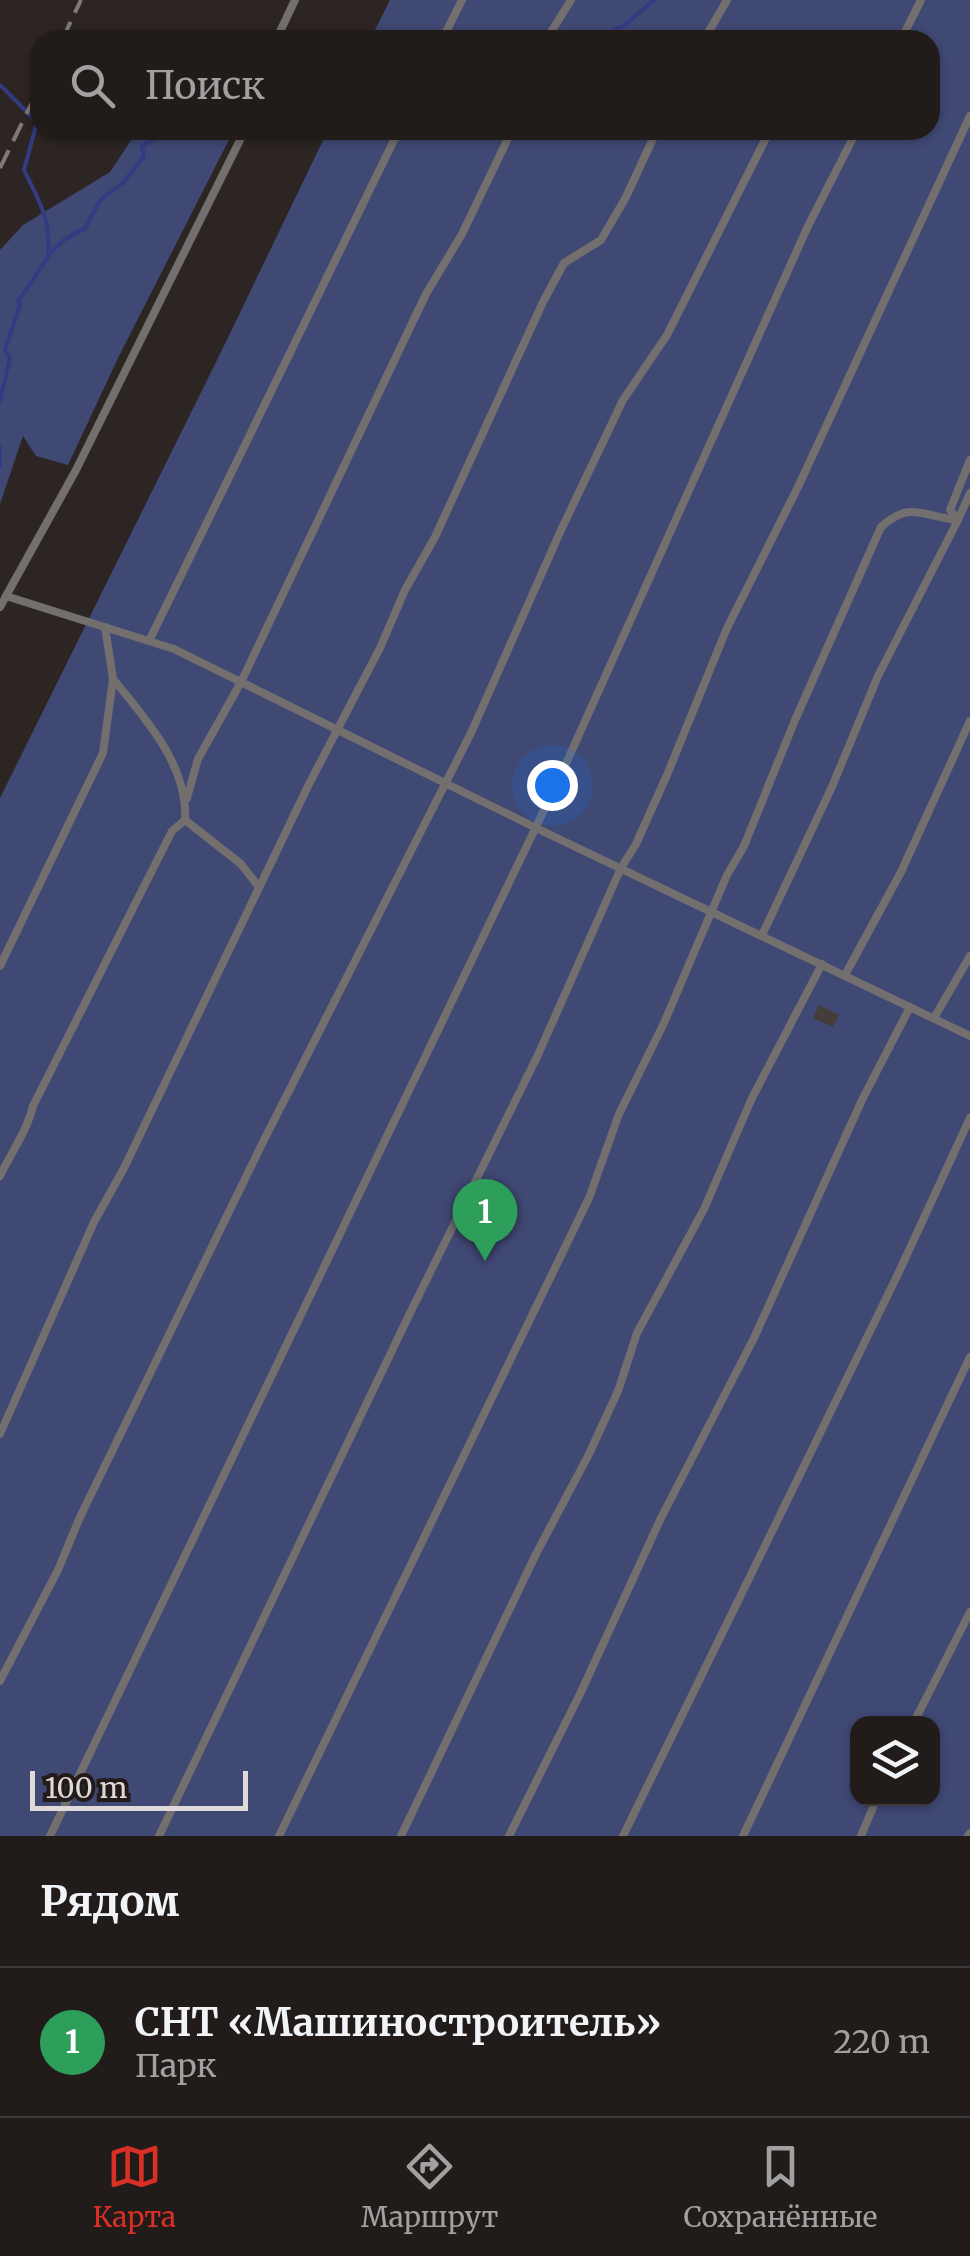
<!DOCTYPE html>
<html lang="ru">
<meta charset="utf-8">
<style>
:root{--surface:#211c1a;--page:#2d2927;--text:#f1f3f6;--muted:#a2a1a2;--line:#3e3a39;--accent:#d93025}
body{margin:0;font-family:Merriweather,serif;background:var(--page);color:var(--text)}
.controls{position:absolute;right:30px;bottom:30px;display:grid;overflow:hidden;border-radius:20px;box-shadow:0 2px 8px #0004}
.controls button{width:90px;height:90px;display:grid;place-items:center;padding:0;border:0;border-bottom:2px solid var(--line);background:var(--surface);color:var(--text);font:50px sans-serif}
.scale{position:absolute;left:30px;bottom:25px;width:218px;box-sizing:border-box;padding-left:10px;border:5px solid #dfdad9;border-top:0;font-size:28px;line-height:35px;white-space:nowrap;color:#dfdad9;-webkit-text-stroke:8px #221b1a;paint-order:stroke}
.you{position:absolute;left:552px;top:785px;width:35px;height:35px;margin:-25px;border:8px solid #fff;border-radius:50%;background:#1a73e8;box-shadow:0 0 0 15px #1a73e833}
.badge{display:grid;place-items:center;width:65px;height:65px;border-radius:50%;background:var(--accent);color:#fff;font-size:32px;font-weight:700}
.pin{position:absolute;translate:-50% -82px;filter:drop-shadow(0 2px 5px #0008)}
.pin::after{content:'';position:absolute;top:52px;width:35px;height:30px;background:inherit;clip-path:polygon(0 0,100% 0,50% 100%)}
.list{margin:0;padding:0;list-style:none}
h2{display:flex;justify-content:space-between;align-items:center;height:130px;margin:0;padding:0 40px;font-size:42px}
h2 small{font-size:32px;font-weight:400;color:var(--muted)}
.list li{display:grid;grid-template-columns:65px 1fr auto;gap:30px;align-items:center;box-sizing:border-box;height:150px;padding:0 40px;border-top:2px solid var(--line)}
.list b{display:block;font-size:38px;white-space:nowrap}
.list p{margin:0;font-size:32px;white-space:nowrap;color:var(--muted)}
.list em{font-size:32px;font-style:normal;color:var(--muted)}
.icon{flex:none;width:55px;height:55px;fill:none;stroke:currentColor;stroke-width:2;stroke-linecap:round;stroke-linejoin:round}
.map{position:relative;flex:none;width:970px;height:1836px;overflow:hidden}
.search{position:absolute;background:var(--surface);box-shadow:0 2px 8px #0004;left:30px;right:30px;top:30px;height:110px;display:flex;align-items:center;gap:25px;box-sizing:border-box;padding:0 35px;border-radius:30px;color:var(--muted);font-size:38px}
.sheet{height:280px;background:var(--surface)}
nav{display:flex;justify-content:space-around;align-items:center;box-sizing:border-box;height:140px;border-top:2px solid var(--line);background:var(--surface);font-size:28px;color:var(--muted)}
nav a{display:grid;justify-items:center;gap:5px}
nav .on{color:var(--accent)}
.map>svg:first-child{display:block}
</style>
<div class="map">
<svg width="970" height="1836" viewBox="0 0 970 1836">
<rect width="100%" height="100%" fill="#2c2523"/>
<!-- green -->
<g fill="#404874" fill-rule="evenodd">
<path d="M 390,0 L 970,0 L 970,1836 L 0,1836 L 0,798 L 221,352 L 328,130 L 930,130 L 930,40 L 370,40 ZM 858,1724 L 932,1724 L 932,1798 L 858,1798 Z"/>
<path d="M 138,130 L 234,130 L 119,356 L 68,465 L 36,456 L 23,436 L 0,504 L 0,250 L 23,225 L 110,172 Z"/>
</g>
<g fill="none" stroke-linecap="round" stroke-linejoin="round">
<!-- stream -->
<g stroke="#333b83" stroke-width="4">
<path d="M 593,40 L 625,25 L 654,0"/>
<path d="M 0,85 L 37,122 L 24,170 C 38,199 51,219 48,252"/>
<path d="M 0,401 L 10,358 L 5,350 L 20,305 L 18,300 C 43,272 46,243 85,229 L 100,200 L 123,183 L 144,156 L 142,146 L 158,137 L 159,130"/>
<path d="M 0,447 L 0,466"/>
</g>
</g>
<!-- building -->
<path fill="#443d3b" d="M 819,1005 L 839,1015 L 833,1027 L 813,1018 Z"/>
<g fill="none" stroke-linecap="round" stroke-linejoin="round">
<!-- lane -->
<g stroke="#726f6e" stroke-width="8">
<path d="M 276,40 L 295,0"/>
<path d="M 442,40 L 462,0"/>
<path d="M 546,40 L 571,0"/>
<path d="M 704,40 L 727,0"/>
<path d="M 901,40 L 921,0"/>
<path d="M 6,596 L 76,470 L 245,130"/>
<path d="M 0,607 L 6,596 L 174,649 L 534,827 L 970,1036"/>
<path d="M 149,641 L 399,130"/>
<path d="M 113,679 C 145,718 189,767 185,820 L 241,864 L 259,887"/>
<path d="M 187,798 L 198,759 L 241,682 L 426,294 L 462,234 L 512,130"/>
<path d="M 762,935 L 831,789 L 878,676 L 958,520 L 950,510 L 970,460"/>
<path d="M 0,966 L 103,753 L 113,679 L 105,627"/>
<path d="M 845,975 L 901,872 L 970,721"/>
<path d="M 934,1018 L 970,956"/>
<path d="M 0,1176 C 11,1153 27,1131 33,1106 L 172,831 L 185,820"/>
<path d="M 0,1434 L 94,1222 L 124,1168 L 309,784 L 380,648 L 405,590 L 435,537 L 543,302 L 564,263 L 601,240 L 626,197 L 657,130"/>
<path d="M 0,1681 L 58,1570 L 80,1517 L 264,1140 L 471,733 L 561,530 L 623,400 L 667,335 L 770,130"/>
<path d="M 913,1724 L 970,1612"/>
<path d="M 50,1836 L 559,779 L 808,226 L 857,130"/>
<path d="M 159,1836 L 411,1311 L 537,1057 L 621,868 L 636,844 L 667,775 L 727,628 L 798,487 L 970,116"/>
<path d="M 279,1836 L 589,1198 L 619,1114 L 664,1023 L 727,875 L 744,846 L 795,720 L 881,527 C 911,500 922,517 958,520 L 970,493"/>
<path d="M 401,1836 L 536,1554 L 589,1454 L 618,1391 L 637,1333 L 704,1209 L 752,1098 L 822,964"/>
<path d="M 509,1836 L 580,1694 L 661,1518 L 754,1338 L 862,1100 L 910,1007"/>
<path d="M 623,1836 L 898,1274 L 970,1118"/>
<path d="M 743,1836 L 970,1357"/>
<path d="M 861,1836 L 877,1798"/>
<path d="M 968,1836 L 970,1833"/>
</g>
<!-- rail -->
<g stroke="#7f7977" stroke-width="4" stroke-dasharray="20 10" stroke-linecap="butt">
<path d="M 62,40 L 81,0"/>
<path d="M 0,168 L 40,86"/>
</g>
</g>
</svg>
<div class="controls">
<button><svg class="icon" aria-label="layers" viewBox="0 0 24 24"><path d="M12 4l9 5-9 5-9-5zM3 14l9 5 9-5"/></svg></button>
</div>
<div class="scale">100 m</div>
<div class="you"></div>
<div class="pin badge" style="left:485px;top:1261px;background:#2e9e5b">1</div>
<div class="search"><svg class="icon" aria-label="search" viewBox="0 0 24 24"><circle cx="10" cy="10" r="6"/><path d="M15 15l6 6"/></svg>Поиск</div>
</div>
<section class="sheet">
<h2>Рядом<small></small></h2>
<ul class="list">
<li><span class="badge" style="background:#2e9e5b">1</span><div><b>СНТ «Машиностроитель»</b><p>Парк</p></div><em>220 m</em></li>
</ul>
</section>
<nav>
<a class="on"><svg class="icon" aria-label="map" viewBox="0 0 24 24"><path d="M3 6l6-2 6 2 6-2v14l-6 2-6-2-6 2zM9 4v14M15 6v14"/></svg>Карта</a>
<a><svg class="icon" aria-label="directions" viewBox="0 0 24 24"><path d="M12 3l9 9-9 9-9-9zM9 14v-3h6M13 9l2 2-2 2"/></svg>Маршрут</a>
<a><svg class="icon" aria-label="saved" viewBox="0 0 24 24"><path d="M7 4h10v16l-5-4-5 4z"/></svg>Сохранённые</a>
</nav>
